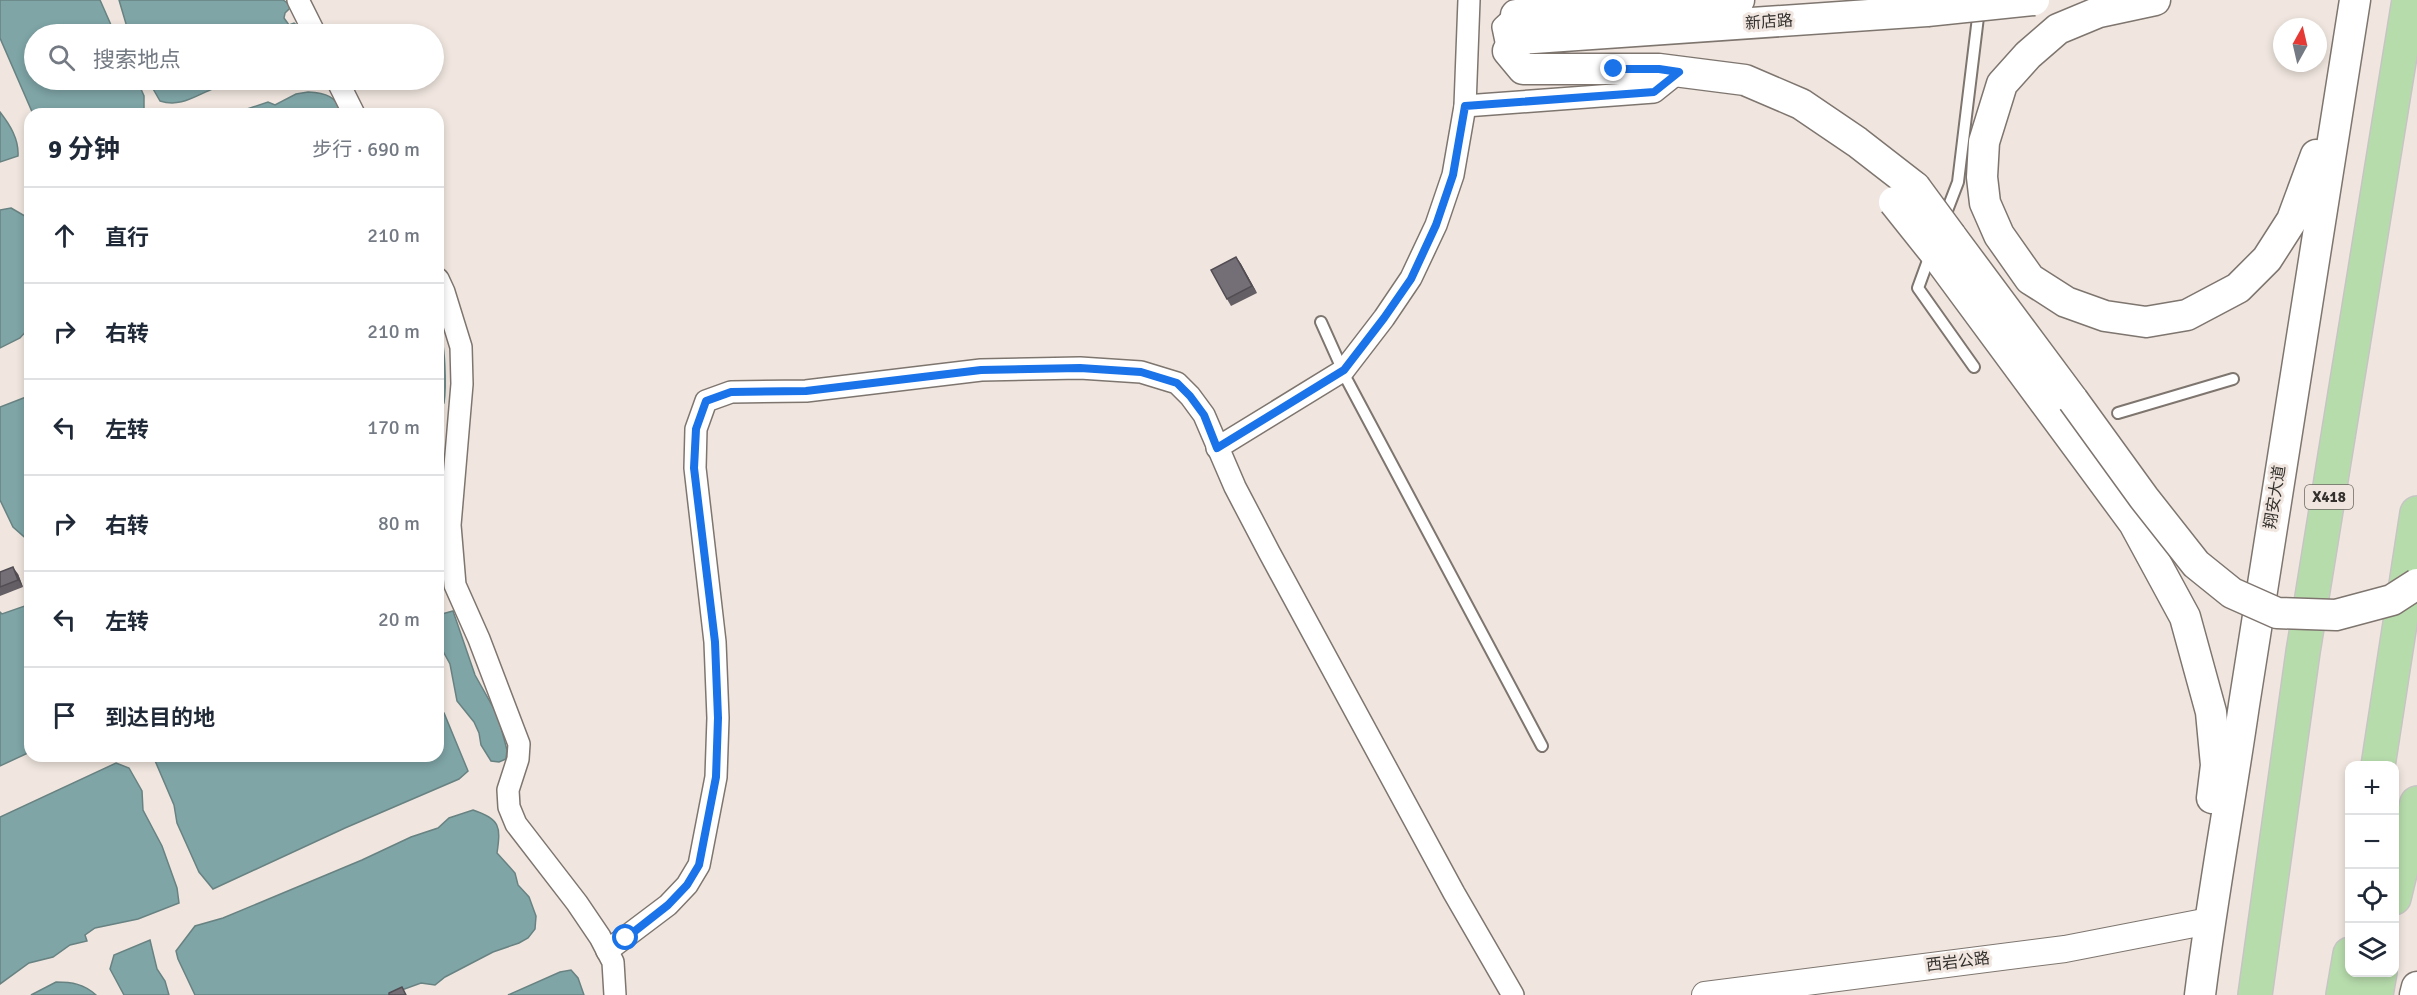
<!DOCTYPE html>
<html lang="zh">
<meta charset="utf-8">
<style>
:root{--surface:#fff;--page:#f6f6f7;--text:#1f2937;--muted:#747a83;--line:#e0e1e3}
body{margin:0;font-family:Signika,"Noto Sans SC",sans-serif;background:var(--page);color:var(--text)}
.controls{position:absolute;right:18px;bottom:18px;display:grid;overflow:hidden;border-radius:12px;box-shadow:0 3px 9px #0003}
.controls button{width:54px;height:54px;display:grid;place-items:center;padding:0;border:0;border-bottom:2px solid var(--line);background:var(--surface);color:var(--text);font:30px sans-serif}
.compass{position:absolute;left:2273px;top:18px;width:54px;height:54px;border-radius:50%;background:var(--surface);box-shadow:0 3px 9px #0003;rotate:8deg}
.stop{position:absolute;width:18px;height:18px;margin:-14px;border:4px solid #1a73e8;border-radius:50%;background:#fff}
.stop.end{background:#1a73e8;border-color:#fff;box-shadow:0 2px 6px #0008}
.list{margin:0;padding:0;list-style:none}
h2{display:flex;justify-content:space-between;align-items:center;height:78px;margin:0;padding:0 24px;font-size:26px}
h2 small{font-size:20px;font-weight:400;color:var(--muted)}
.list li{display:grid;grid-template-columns:39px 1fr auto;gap:18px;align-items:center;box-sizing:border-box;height:96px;padding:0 24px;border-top:2px solid var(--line)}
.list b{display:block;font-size:22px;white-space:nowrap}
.list em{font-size:20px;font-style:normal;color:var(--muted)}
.icon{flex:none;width:33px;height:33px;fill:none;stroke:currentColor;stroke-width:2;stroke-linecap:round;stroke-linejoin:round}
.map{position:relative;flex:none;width:2417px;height:995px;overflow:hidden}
.search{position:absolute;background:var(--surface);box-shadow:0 3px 9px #0003;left:24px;top:24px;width:420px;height:66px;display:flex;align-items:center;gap:15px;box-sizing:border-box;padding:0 21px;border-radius:33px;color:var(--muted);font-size:22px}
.panel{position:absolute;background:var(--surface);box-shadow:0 3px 9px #0003;left:24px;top:108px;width:420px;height:654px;border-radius:18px}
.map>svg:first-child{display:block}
</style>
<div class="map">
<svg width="2417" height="995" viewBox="0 0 2417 995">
<rect width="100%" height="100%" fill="#f0e6df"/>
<!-- water -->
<g fill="#7fa5a7" stroke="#688282" stroke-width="1.5">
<path d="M 0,0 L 100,0 L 115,34 L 34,34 L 34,80 L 137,80 L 144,96 L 144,109 L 134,114 L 33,114 L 0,38 Z"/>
<path d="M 119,0 L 283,0 L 292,6 L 285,13 L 284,18 L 289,25 L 294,23 L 299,27 L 302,34 L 129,34 Z"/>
<path d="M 148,80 L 243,80 C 234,82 224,84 215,88 C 196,95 181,108 160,101 Z"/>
<path d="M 308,92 C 326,93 336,96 343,114 L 239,114 L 241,111 L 268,102 L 275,105 L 296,94 Z"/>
<path d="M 0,112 C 10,125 19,139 18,156 L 0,162 Z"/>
<path d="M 11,208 L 30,219 L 30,327 L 20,338 L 0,348 L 0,210 Z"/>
<path d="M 438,329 C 446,339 446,389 444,403 L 438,403 Z"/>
<path d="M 30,392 L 30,542 L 13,527 L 0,500 L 0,407 L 26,397 Z"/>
<path d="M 30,594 L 30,752 L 0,766 L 0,612 L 2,614 L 25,606 Z"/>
<path d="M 453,611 L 475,675 L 498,716 L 507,750 L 506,759 L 499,762 L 491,761 L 481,745 L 479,733 L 474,722 L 457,701 L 450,664 L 438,642 L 438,615 Z"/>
<path d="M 438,712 L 444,713 L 468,771 L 459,779 L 345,828 L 213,889 L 199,872 L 190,852 L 177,823 L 174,805 L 153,756 L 438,756 Z"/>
<path d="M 116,763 L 129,768 L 142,791 L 143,810 L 162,846 L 177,888 L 179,903 L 138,919 L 95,928 L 85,935 L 87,941 L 70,945 L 53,957 L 29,963 L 0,984 L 0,817 Z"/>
<path d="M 473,810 C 500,819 501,826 497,853 L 515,873 L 518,885 L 529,897 L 536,916 L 535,929 L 528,938 L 519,943 L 493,952 L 445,977 L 435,985 L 421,983 L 388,995 L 195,995 L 178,959 L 176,951 L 195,926 L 223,918 L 362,860 L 411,837 L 438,828 L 449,818 Z"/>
<path d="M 150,940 L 157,969 L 165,981 L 169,995 L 124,995 L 110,969 L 114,955 Z"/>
<path d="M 571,970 L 578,978 L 584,995 L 508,995 L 560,972 Z"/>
<path d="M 56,982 C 72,982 84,984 96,995 L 31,995 Z"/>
</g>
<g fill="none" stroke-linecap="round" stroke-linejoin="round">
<!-- service casing -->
<g stroke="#7e756f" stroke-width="14">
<g id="service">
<path d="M 1943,221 L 1958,182 L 1979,9"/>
<path d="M 1930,255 L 1918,288 L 1974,367"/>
<path d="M 1321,322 L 1347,380 L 1542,746"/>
<path d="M 2118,413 L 2233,379"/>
</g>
</g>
<!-- minor casing -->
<g stroke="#7e756f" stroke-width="24">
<g id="minor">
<path d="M 298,0 L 315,34"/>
<path d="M 1508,51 L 1503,27 L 1516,15"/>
<path d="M 337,80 L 354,114"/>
<path d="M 1465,106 L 1654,92 L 1679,72"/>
<path d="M 438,279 L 444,292 L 461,347 L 462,384 L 450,525 L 455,585 L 479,639 L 519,744 L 518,759 L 508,790 L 509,807 L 516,824 L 577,903 L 600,937 L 613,962 L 615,995"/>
<path d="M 1217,448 L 1344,370 L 1384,318 L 1411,278 L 1436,225 L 1453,175 L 1465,106 L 1469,0"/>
<path d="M 607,951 L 668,905 L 687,885 L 699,865 L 716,777 L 718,718 L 715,642 L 695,468 L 696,429 L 706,401 L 731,392 L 806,391 L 981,370 L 1080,368 L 1141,372 L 1177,383 L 1190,396 L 1204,415 L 1235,487 L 1269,552 L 1454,893 L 1513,995"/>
</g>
</g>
<!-- tertiary casing -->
<g stroke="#7e756f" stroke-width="28">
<path id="tertiary" d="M 1705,995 L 2065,949 L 2209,921"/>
</g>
<!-- secondary casing -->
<g stroke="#7e756f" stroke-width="33">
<g id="secondary">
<path d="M 2155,0 L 2099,12 L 2058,29 L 2028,55 L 2002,84 L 1984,142 L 1982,177 L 1985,203 L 1999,235 L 2030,279 L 2066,302 L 2105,316 L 2146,322 L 2187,315 L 2238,288 L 2267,259 L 2292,220 L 2316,155"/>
<path d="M 1516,15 L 1600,11 L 1739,0"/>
<path d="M 1915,187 L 1857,142 L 1801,104 L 1745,80 L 1659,69 L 1523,69 L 1508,51 L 1519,39 L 1927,11"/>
<path d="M 1951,236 L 2073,400"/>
<path d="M 1934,252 L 2134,523 L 2185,617 L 2211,712 L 2216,765 L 2212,798"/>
<path d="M 2200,995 C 2212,898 2230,802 2244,705 C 2280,470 2317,235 2355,0"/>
<path d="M 2415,995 L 2417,987"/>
</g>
</g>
<!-- trunk casing -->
<g stroke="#c6c5c4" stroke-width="36">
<g id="trunk">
<path d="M 2378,766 L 2417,513"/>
<path d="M 2394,898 L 2417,803"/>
<path d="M 2255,995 L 2303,652 L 2409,0"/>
<path d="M 2343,995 L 2350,954"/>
<path d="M 2376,995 L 2380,972"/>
</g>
</g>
<!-- service -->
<use href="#service" stroke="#fff" stroke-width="10"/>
<!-- minor -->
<use href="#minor" stroke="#fff" stroke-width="21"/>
<!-- tertiary -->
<use href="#tertiary" stroke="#fff" stroke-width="26"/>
<!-- secondary -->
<use href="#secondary" stroke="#fff" stroke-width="30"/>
<!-- trunk -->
<use href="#trunk" stroke="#b7dcac" stroke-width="33"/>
<!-- secondary-bridge casing -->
<g stroke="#7e756f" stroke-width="33" stroke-linecap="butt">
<g id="secondary-bridge">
<path d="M 1927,11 L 2034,0"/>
<path d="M 1915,187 L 1951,236"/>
<path d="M 1894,202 L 1934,252"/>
<path d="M 2073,400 L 2144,498 L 2196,564 L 2232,593 L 2277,613 L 2336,615 L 2392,600 L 2417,584"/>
</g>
</g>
<!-- secondary-bridge -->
<use href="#secondary-bridge" stroke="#fff" stroke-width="30"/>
</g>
<!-- wall -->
<g fill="#645f65">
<path d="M 1236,257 L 1241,264 L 1257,293 L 1231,306 L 1227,299 Z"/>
<path d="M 0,572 L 18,574 L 23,587 L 0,596 Z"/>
</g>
<!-- shaded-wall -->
<g fill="#514d53">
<path d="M 1236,257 L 1241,264 L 1257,293 L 1252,286 Z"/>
<path d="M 13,567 L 18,574 L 23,587 L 18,580 Z"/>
</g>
<!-- building -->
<g fill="#746e76" stroke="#514d53" stroke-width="1.5">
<path d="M 1236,257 L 1252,286 L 1227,299 L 1211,270 Z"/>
<path d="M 13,567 L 18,580 L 0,587 L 0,572 Z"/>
<path d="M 402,987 L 406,995 L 389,995 L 389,993 Z"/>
</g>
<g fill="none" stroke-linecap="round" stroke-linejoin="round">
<!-- route -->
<path stroke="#1a73e8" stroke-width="8" d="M 626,938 L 668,905 L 687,885 L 699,865 L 716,777 L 718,718 L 715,642 L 694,468 L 696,429 L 706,401 L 731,392 L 806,391 L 981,370 L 1080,368 L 1141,372 L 1177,383 L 1190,396 L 1204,415 L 1217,448 L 1344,370 L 1384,318 L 1411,279 L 1436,225 L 1453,175 L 1465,106 L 1654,92 L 1679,72 L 1659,69 L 1614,69"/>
</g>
<g text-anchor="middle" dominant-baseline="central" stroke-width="6" stroke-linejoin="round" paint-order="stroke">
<!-- shield labels -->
<rect fill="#f0e6df" stroke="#6c6762" stroke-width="1.5" x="2305" y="485" width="48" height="24" rx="4.5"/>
<g font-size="15" font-weight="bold" fill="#33302d">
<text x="2329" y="497">X418</text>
</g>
<!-- street labels -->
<g font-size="16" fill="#33302d" stroke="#f0e6df">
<text transform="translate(1769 22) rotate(-4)">新店路</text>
<text transform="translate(2275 497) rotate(-81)">翔安大道</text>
<text transform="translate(1958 962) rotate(-7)">西岩公路</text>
</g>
</g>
</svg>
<div class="controls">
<button>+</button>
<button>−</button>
<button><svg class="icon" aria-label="locate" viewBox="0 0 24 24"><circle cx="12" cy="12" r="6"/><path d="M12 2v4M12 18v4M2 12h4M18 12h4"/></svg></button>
<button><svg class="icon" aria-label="layers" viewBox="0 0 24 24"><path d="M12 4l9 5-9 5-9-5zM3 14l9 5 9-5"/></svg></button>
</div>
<svg class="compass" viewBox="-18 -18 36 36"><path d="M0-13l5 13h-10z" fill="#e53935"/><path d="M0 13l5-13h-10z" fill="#747a83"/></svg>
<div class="stop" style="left:626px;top:938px"></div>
<div class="stop end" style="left:1614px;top:69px"></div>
<div class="search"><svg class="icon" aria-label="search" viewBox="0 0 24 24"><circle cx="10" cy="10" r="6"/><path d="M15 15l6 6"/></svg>搜索地点</div>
<section class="panel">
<h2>9 分钟<small>步行 · 690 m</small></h2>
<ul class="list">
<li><svg class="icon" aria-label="ahead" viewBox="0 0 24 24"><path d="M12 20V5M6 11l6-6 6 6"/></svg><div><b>直行</b></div><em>210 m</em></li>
<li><svg class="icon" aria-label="right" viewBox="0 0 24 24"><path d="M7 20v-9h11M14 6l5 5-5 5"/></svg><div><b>右转</b></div><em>210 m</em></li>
<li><svg class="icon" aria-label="left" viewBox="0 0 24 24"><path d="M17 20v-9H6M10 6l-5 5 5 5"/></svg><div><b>左转</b></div><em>170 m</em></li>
<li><svg class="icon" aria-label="right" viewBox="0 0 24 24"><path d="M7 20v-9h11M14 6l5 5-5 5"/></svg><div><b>右转</b></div><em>80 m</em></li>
<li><svg class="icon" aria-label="left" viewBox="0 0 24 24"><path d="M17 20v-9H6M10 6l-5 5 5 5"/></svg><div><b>左转</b></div><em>20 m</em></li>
<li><svg class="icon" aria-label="arrive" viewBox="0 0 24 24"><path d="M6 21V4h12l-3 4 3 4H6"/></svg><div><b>到达目的地</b></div></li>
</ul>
</section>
</div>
